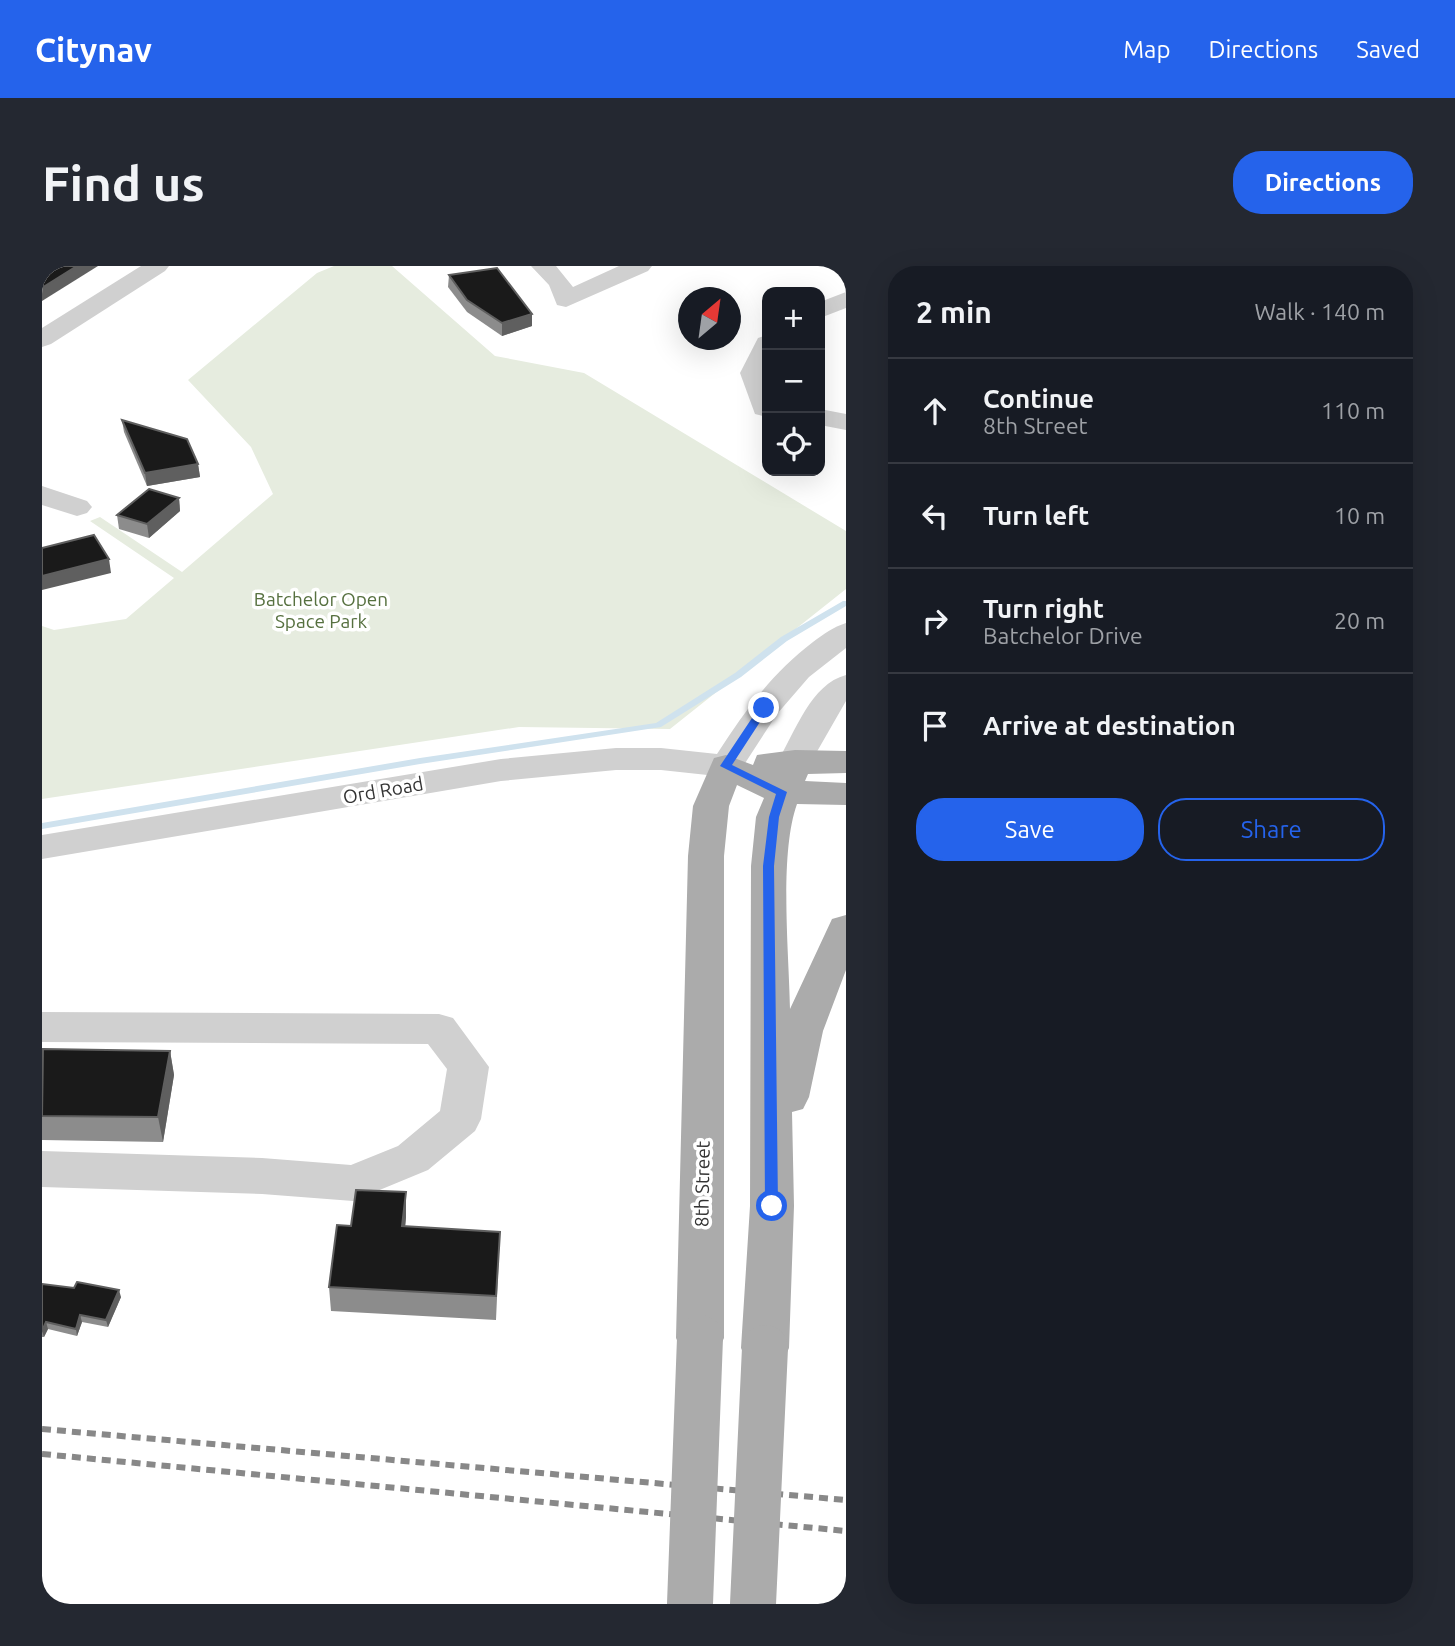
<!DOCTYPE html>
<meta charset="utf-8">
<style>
:root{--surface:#171b24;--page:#242831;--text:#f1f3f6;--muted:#9ea1a6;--line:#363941;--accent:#2563eb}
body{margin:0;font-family:Ubuntu,sans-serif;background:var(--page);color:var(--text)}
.controls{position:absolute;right:21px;top:21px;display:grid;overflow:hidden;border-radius:14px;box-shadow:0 7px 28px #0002}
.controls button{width:63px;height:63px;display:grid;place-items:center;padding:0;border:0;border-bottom:2px solid var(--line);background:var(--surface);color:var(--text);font:35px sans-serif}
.compass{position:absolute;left:636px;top:21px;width:63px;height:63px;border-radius:50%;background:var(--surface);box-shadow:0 7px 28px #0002;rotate:29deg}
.stop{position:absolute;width:21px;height:21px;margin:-16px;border:5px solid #2563eb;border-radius:50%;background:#fff}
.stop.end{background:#2563eb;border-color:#fff;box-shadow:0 2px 7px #0008}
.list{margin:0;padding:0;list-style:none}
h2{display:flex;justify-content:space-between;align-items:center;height:91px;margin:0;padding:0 28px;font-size:30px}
h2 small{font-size:23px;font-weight:400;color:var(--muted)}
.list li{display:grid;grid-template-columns:46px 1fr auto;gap:21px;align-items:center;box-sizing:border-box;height:105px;padding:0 28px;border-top:2px solid var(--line)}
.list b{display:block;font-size:26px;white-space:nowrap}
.list p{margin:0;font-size:23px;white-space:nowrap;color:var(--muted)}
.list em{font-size:23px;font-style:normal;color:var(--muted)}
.actions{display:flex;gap:14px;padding:21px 28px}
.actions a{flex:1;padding:16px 0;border:2px solid var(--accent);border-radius:28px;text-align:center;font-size:24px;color:var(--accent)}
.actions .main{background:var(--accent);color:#fff}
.icon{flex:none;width:38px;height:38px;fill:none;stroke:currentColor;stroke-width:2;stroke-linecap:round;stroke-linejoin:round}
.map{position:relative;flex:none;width:804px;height:1338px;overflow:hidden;border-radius:28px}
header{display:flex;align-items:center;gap:42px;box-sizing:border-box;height:98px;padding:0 35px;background:var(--accent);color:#fff}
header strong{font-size:33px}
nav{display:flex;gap:38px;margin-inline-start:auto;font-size:24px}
.intro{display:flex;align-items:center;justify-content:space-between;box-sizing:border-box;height:168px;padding:0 42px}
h1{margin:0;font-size:49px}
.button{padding:18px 32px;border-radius:28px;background:var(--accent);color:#fff;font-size:24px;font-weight:700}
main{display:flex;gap:42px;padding:0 42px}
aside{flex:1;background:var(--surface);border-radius:28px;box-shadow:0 7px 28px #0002}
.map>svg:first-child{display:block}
</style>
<header>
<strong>Citynav</strong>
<nav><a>Map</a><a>Directions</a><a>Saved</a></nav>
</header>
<div class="intro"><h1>Find us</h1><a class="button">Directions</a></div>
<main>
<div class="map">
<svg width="804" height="1338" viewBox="0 0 804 1338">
<rect width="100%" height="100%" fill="#fff"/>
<!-- green -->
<path fill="#e6ecdf" d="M 292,0 L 350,0 L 453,90 L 542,107 L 804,265 L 804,323 L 628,463 L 477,461 L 0,533 L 0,360 L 12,364 L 84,353 L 132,312 L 48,255 L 58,251 L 140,306 L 231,228 L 209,181 L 146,114 L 275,7 Z"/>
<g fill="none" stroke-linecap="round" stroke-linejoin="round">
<!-- stream -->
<path fill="#cfe2ee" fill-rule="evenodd" d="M 801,335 L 804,335 L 804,340 L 745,375 L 699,411 L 619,461 L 378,498 L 0,563 L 0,557 L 378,492 L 614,457 L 693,407 L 739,371 Z"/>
<!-- minor -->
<g fill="#d0d0d0" fill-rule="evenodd">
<path d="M 99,0 L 127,0 L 123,5 L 9,78 L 0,81 L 0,62 Z"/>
<path d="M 489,0 L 514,0 L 531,21 L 577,0 L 610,0 L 606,5 L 524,41 L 515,39 L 507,19 Z"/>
<path d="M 804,26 L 804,42 L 778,52 L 778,36 Z"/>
<path d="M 725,69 L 725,151 L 713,148 L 698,107 L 716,72 Z"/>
<path d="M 778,143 L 804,148 L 804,164 L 778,159 Z"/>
<path d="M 0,220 L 45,235 L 50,241 L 45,247 L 35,250 L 0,239 Z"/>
<path d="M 804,357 L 804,382 L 767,411 L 735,448 L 696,508 L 684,511 L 619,504 L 574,504 L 459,515 L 0,593 L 0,569 L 459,493 L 574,482 L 619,482 L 675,488 C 703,445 730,407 771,376 C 782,368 791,361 804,357 Z"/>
<path d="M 804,409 L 804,435 L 765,503 L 753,506 L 741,503 L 736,495 C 753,466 769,418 804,409 Z"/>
<path d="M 0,746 L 397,748 L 411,752 L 447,801 L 439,853 L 433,865 L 386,904 L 311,935 L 220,928 L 0,921 L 0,885 L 220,892 L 309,899 L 356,880 L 398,845 L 405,803 L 386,778 L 0,776 Z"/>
</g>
<!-- major -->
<path fill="#ababab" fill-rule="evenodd" d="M 753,484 L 804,485 L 804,507 L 766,508 L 763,515 L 804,517 L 804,539 L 755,538 C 737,588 747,687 748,743 L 790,653 L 804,649 L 804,704 L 781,765 L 767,831 L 761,843 L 750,846 L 752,940 L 747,1082 L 740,1097 L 723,1103 L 706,1097 L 699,1082 L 708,940 L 709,600 L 714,551 L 722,532 L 695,519 L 687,540 L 682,590 L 682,1072 L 675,1087 L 658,1093 L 641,1087 L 634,1072 L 646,590 L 651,540 L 672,492 L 684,489 L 711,499 L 715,489 Z"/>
<!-- rail -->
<g stroke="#888" stroke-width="6" stroke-dasharray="9 6" stroke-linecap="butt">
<path d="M 0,1163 L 804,1234"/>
<path d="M 0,1188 L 804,1265"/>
</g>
<!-- major-bridge -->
<g stroke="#ababab" stroke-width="46">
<path d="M 648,1338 L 658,1072"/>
<path d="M 711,1338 L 723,1082"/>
</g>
</g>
<!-- wall -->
<g fill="#8c8c8c">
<path d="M 407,9 L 490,60 L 460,70 L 425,46 L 406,21 Z"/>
<path d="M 80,154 L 156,198 L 158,211 L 105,220 L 82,166 Z"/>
<path d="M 137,232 L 138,245 L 107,272 L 77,263 L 75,249 Z"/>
<path d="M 128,785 L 132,809 L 121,876 L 0,874 L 0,786 Z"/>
<path d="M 364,926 L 364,951 L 363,961 L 458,966 L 454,1054 L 289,1045 L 287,1021 L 309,960 Z"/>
<path d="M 0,1018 L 79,1031 L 66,1061 L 40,1056 L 35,1070 L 6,1063 L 2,1071 L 0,1071 Z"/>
</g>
<!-- shaded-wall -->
<g fill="#5f5f5f">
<path d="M 35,0 L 56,0 L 0,35 L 0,22 Z"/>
<path d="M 490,48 L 490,60 L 460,70 L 460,57 Z"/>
<path d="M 156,198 L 158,211 L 105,220 L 103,207 Z"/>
<path d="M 137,232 L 138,245 L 107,272 L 105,258 Z"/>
<path d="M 67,293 L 69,307 L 0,324 L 0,310 Z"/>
<path d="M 128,785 L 132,809 L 121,876 L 116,851 Z"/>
<path d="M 364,926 L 364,951 L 361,984 L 360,960 Z"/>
<path d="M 77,1024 L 79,1031 L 66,1061 L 64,1054 Z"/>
<path d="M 38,1049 L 40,1056 L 35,1070 L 34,1063 Z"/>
<path d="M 4,1056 L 6,1063 L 2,1071 L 0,1065 Z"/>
</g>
<!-- building -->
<g fill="#1a1a1a" stroke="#5f5f5f" stroke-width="2">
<path d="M 0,0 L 35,0 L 0,22 Z"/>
<path d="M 455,2 L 490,48 L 460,57 L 425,34 L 407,9 Z"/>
<path d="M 80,154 L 145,173 L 156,198 L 103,207 Z"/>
<path d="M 107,223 L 137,232 L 105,258 L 75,249 Z"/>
<path d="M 52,269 L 67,293 L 0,310 L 0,282 Z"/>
<path d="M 1,783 L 128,785 L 116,851 L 0,850 Z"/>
<path d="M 314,924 L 364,926 L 360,960 L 458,966 L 454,1030 L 287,1021 L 295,959 L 309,960 Z"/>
<path d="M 35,1016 L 77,1024 L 64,1054 L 38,1049 L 34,1063 L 4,1056 L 0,1065 L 0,1018 L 32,1022 Z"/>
</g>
<!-- route -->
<path fill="#2563eb" d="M 722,439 L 727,442 L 690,499 L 745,526 L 737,551 L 732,600 L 736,940 L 730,946 L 723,940 L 721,600 L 727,551 L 734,528 L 678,500 L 718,440 Z"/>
<g text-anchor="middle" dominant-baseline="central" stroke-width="7" stroke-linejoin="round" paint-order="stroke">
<!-- park labels -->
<g font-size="19" fill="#56703f" stroke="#fff">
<text x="279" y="333">Batchelor Open<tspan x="279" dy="22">Space Park</tspan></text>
</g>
<!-- street labels -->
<g font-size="19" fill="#333" stroke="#fff">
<text transform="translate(341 524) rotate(-10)">Ord Road</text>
<text transform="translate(660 918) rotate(-89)">8th Street</text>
</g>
</g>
</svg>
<div class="controls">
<button>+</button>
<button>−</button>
<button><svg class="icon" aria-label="locate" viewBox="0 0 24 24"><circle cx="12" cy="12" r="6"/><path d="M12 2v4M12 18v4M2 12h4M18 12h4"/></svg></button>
</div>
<svg class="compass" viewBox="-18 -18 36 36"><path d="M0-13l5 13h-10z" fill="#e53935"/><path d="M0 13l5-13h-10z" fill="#9ea1a6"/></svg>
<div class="stop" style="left:730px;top:940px"></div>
<div class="stop end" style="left:722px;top:442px"></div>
</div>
<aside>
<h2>2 min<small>Walk · 140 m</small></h2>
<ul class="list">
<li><svg class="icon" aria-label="ahead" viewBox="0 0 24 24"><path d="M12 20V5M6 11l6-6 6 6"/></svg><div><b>Continue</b><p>8th Street</p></div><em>110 m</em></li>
<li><svg class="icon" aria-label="left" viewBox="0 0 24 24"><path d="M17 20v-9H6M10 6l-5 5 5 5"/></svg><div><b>Turn left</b></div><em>10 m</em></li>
<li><svg class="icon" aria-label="right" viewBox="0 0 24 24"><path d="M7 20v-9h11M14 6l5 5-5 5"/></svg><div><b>Turn right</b><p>Batchelor Drive</p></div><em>20 m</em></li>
<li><svg class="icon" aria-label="arrive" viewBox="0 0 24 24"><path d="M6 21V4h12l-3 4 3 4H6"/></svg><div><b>Arrive at destination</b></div></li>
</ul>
<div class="actions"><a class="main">Save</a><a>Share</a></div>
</aside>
</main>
